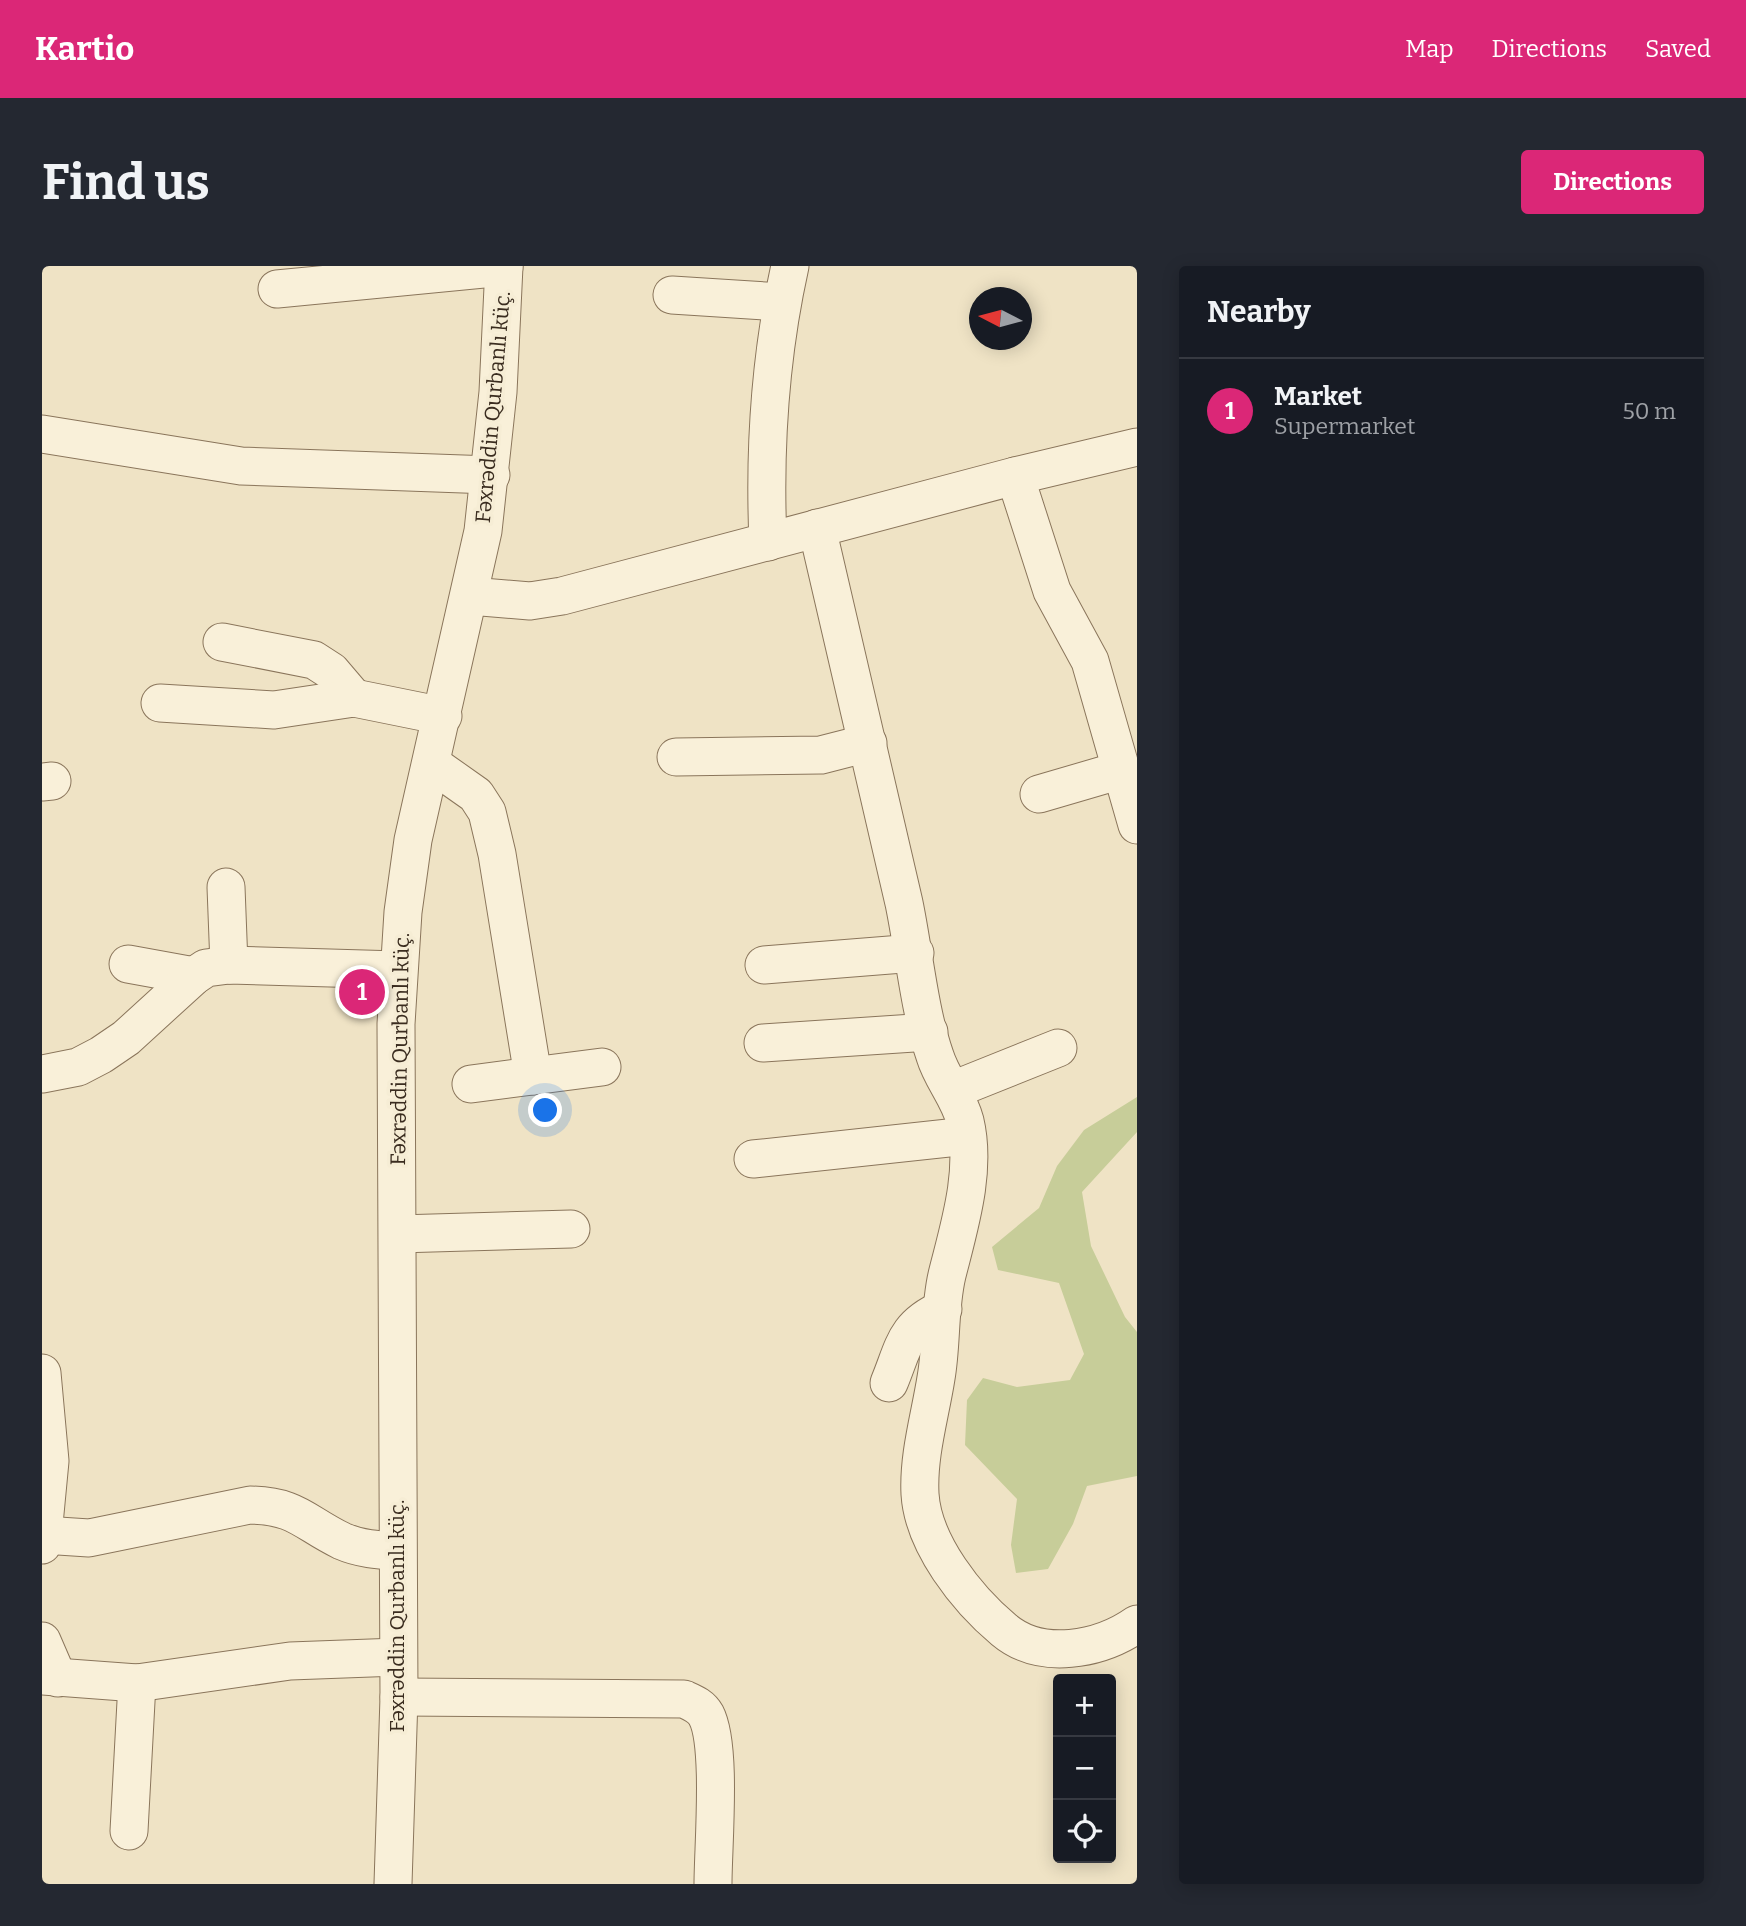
<!DOCTYPE html>
<meta charset="utf-8">
<style>
:root{--surface:#171b24;--page:#242831;--text:#f1f3f6;--muted:#9ea1a6;--line:#363941;--accent:#db2777}
body{margin:0;font-family:Bitter,serif;background:var(--page);color:var(--text)}
.controls{position:absolute;right:21px;bottom:21px;display:grid;overflow:hidden;border-radius:7px;box-shadow:0 4px 18px #0003}
.controls button{width:63px;height:63px;display:grid;place-items:center;padding:0;border:0;border-bottom:2px solid var(--line);background:var(--surface);color:var(--text);font:35px sans-serif}
.compass{position:absolute;left:927px;top:21px;width:63px;height:63px;border-radius:50%;background:var(--surface);box-shadow:0 4px 18px #0003;rotate:276deg}
.you{position:absolute;left:504px;top:845px;width:24px;height:24px;margin:-18px;border:5px solid #fff;border-radius:50%;background:#1a73e8;box-shadow:0 0 0 10px #1a73e833}
.badge{display:grid;place-items:center;width:46px;height:46px;border-radius:50%;background:var(--accent);color:#fff;font-size:23px;font-weight:700}
.pin{position:absolute;translate:-50% -50%;border:4px solid #fff;box-shadow:0 2px 7px #0006}
.list{margin:0;padding:0;list-style:none}
h2{display:flex;justify-content:space-between;align-items:center;height:91px;margin:0;padding:0 28px;font-size:30px}
h2 small{font-size:23px;font-weight:400;color:var(--muted)}
.list li{display:grid;grid-template-columns:46px 1fr auto;gap:21px;align-items:center;box-sizing:border-box;height:105px;padding:0 28px;border-top:2px solid var(--line)}
.list b{display:block;font-size:26px;white-space:nowrap}
.list p{margin:0;font-size:23px;white-space:nowrap;color:var(--muted)}
.list em{font-size:23px;font-style:normal;color:var(--muted)}
.icon{flex:none;width:38px;height:38px;fill:none;stroke:currentColor;stroke-width:2;stroke-linecap:round;stroke-linejoin:round}
.map{position:relative;flex:none;width:1095px;height:1618px;overflow:hidden;border-radius:7px}
header{display:flex;align-items:center;gap:42px;box-sizing:border-box;height:98px;padding:0 35px;background:var(--accent);color:#fff}
header strong{font-size:33px}
nav{display:flex;gap:38px;margin-inline-start:auto;font-size:24px}
.intro{display:flex;align-items:center;justify-content:space-between;box-sizing:border-box;height:168px;padding:0 42px}
h1{margin:0;font-size:49px}
.button{padding:18px 32px;border-radius:7px;background:var(--accent);color:#fff;font-size:24px;font-weight:700}
main{display:flex;gap:42px;padding:0 42px}
aside{flex:1;background:var(--surface);border-radius:7px;box-shadow:0 4px 18px #0003}
.map>svg:first-child{display:block}
</style>
<header>
<strong>Kartio</strong>
<nav><a>Map</a><a>Directions</a><a>Saved</a></nav>
</header>
<div class="intro"><h1>Find us</h1><a class="button">Directions</a></div>
<main>
<div class="map">
<svg width="1095" height="1618" viewBox="0 0 1095 1618">
<rect width="100%" height="100%" fill="#efe3c5"/>
<!-- green -->
<path fill="#c7cd99" d="M 1095,831 L 1095,866 L 1040,926 L 1049,980 L 1083,1051 L 1095,1066 L 1095,1210 L 1045,1220 L 1031,1258 L 1006,1303 L 974,1307 L 969,1279 L 975,1233 L 923,1179 L 925,1134 L 941,1112 L 975,1121 L 1028,1114 L 1042,1088 L 1017,1017 L 956,1004 L 950,981 L 997,942 L 1015,900 L 1042,864 Z"/>
<g fill="none" stroke-linecap="round" stroke-linejoin="round">
<!-- minor casing -->
<g stroke="#8a755b" stroke-width="39">
<g id="minor">
<path d="M 235,23 L 462,1"/>
<path d="M 630,29 L 740,36"/>
<path d="M 0,168 L 199,200 L 449,209"/>
<path d="M 973,210 L 1010,325 L 1048,395 L 1095,559"/>
<path d="M 775,262 C 805,387 834,512 862,637 C 872,685 877,744 893,790 C 900,813 917,831 923,855 C 935,905 917,961 905,1009 C 897,1043 900,1078 894,1112 C 888,1150 876,1189 878,1228 C 881,1278 925,1333 962,1364 C 999,1395 1058,1384 1095,1358"/>
<path d="M 726,276 C 722,184 728,90 748,0"/>
<path d="M 428,330 L 488,335 L 520,330 L 973,210 L 1095,181"/>
<path d="M 180,376 L 272,394 L 289,405 L 312,432"/>
<path d="M 118,437 L 232,444 L 312,432 L 401,450"/>
<path d="M 634,491 L 779,489 L 826,477"/>
<path d="M 390,498 L 434,529 L 445,546 L 455,588 L 491,810"/>
<path d="M 0,516 L 10,515"/>
<path d="M 997,528 L 1079,504"/>
<path d="M 184,621 L 187,699"/>
<path d="M 86,698 L 152,710"/>
<path d="M 722,699 L 873,687"/>
<path d="M 721,777 L 887,766"/>
<path d="M 0,808 L 36,801 L 59,789 L 84,772 L 152,710 L 164,702 L 187,699 L 356,704"/>
<path d="M 429,818 L 560,801"/>
<path d="M 911,824 L 1016,782"/>
<path d="M 711,893 L 925,870"/>
<path d="M 356,968 L 529,963"/>
<path d="M 0,1107 L 8,1195 L 0,1279"/>
<path d="M 847,1117 C 862,1081 862,1060 901,1043"/>
<path d="M 1,1269 L 47,1272 L 208,1239 C 255,1240 261,1256 300,1275 C 318,1283 336,1284 355,1285"/>
<path d="M 0,1375 L 16,1412"/>
<path d="M 0,1410 L 95,1417 L 248,1395 L 356,1391"/>
<path d="M 357,1431 L 642,1433 C 651,1437 659,1440 664,1449 C 680,1479 671,1580 671,1618"/>
<path d="M 87,1565 L 95,1417"/>
<path d="M 351,1618 L 357,1431 L 354,758 L 361,646 L 371,574 L 441,265 L 456,126 L 462,0"/>
</g>
</g>
<!-- minor -->
<use href="#minor" stroke="#f9f0d9" stroke-width="37"/>
</g>
<g text-anchor="middle" dominant-baseline="central" stroke-width="7" stroke-linejoin="round" paint-order="stroke">
<!-- street labels -->
<g font-size="21" fill="#3a2c1f" stroke="#f6edd5">
<text transform="translate(451 141) rotate(-85)">Fəxrəddin Qurbanlı küç.</text>
<text transform="translate(358 783) rotate(-89)">Fəxrəddin Qurbanlı küç.</text>
<text transform="translate(355 1350) rotate(-90)">Fəxrəddin Qurbanlı küç.</text>
</g>
</g>
</svg>
<div class="controls">
<button>+</button>
<button>−</button>
<button><svg class="icon" aria-label="locate" viewBox="0 0 24 24"><circle cx="12" cy="12" r="6"/><path d="M12 2v4M12 18v4M2 12h4M18 12h4"/></svg></button>
</div>
<svg class="compass" viewBox="-18 -18 36 36"><path d="M0-13l5 13h-10z" fill="#e53935"/><path d="M0 13l5-13h-10z" fill="#9ea1a6"/></svg>
<div class="you"></div>
<div class="pin badge" style="left:320px;top:726px">1</div>
</div>
<aside>
<h2>Nearby<small></small></h2>
<ul class="list">
<li><span class="badge">1</span><div><b>Market</b><p>Supermarket</p></div><em>50 m</em></li>
</ul>
</aside>
</main>
